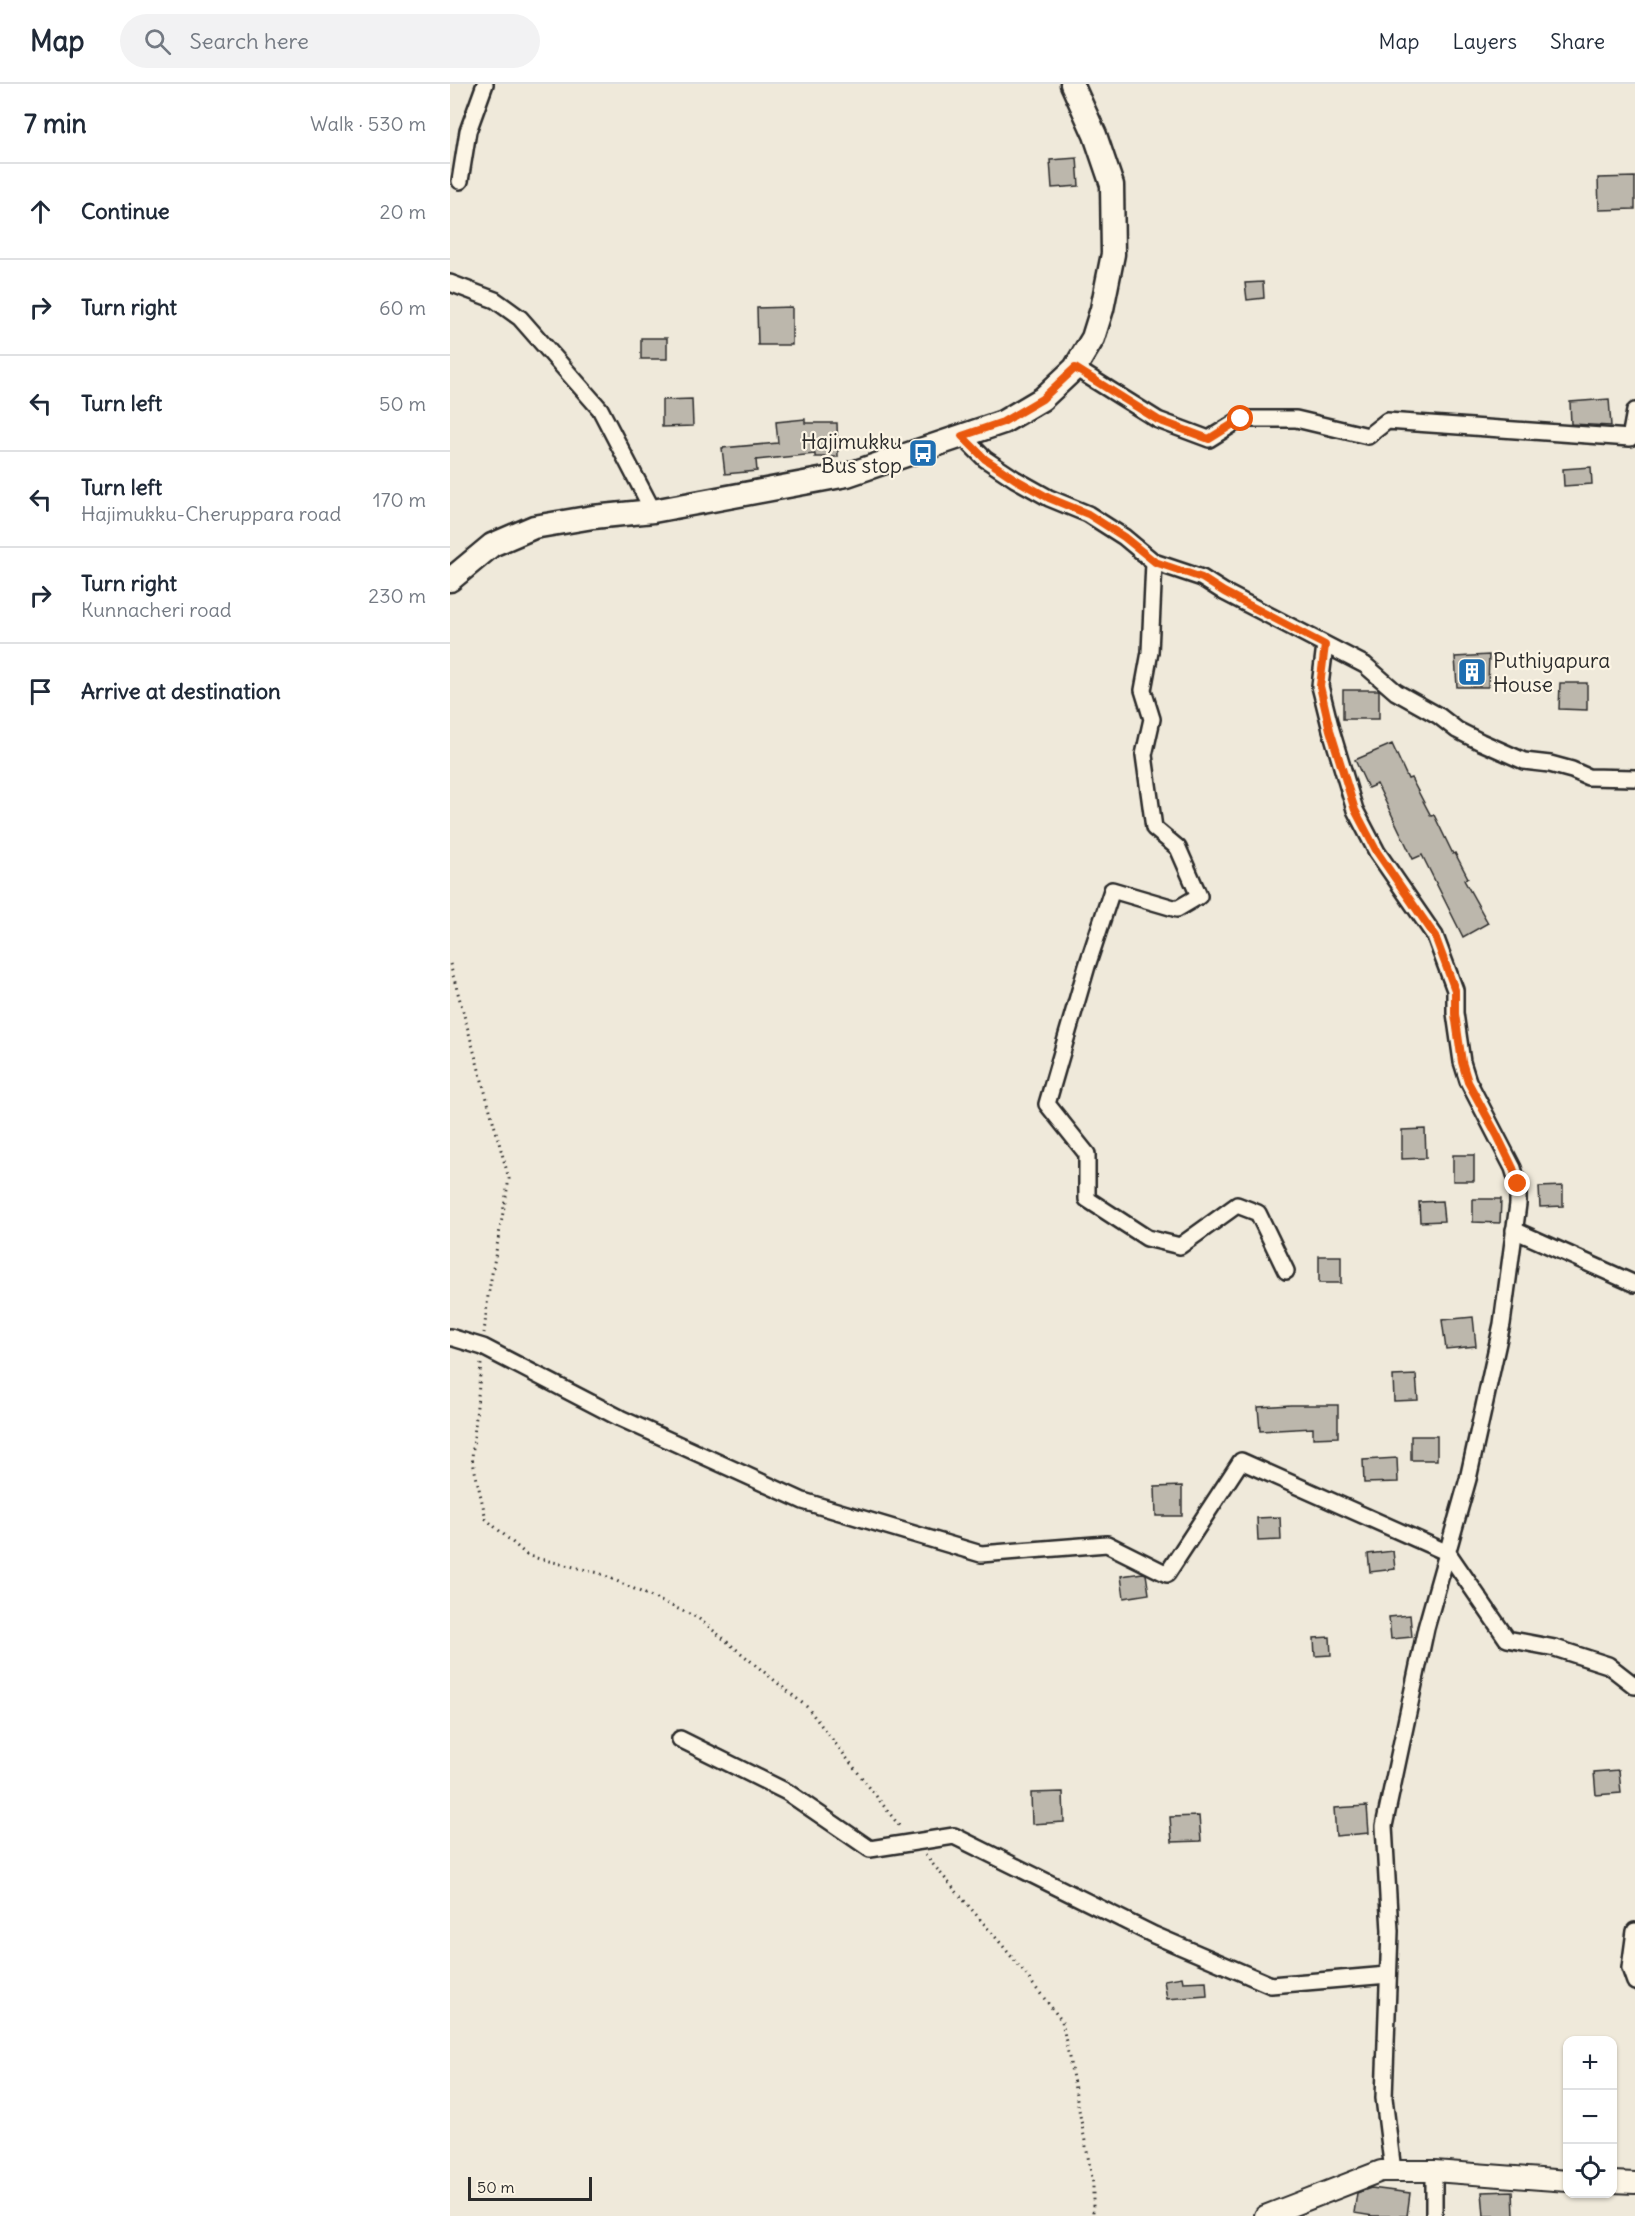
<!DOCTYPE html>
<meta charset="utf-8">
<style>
:root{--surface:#fff;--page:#f2f2f3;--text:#1f2937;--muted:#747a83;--line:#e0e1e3}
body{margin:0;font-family:Delius,sans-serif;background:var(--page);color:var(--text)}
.controls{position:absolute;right:18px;bottom:18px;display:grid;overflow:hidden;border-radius:12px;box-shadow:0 2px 4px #0004}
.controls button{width:54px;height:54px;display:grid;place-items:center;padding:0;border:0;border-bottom:2px solid var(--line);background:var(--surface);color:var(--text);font:30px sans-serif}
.scale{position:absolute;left:18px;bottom:15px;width:124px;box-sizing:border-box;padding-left:6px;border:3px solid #2b2b2b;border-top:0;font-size:16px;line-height:21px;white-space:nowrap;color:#2b2b2b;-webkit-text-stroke:4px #fcf5e5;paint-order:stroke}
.stop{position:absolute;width:18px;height:18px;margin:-14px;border:4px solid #ea580c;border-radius:50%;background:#fff}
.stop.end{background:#ea580c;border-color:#fff;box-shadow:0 2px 6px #0008}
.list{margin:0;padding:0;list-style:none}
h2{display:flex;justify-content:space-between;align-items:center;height:78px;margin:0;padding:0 24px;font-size:26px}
h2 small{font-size:20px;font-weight:400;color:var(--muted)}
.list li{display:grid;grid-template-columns:39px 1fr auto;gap:18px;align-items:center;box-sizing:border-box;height:96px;padding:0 24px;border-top:2px solid var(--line)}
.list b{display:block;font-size:22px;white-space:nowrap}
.list p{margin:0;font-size:20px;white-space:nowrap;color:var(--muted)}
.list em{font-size:20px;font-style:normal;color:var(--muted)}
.icon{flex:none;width:33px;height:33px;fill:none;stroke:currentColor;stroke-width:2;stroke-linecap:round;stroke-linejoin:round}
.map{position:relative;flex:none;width:1185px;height:2132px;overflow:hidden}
header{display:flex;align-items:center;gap:36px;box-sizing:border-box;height:84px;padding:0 30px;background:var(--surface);border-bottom:2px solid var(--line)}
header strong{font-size:28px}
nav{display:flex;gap:33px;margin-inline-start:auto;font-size:21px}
.search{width:420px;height:54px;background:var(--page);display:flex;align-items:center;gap:15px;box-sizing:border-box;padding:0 21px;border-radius:33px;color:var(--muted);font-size:22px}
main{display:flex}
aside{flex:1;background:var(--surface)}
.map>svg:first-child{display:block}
</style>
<header>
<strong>Map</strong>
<div class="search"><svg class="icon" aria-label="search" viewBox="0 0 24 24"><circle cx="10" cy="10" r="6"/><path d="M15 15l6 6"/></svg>Search here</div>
<nav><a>Map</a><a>Layers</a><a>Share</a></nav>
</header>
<main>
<aside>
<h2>7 min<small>Walk · 530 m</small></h2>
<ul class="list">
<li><svg class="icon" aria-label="ahead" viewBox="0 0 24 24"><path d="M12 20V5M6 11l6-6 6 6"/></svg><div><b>Continue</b></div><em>20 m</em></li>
<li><svg class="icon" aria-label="right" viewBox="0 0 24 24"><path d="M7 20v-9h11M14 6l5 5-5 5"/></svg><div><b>Turn right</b></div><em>60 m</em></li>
<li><svg class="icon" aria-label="left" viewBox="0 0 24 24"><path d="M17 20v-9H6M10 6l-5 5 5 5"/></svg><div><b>Turn left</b></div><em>50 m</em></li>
<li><svg class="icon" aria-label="left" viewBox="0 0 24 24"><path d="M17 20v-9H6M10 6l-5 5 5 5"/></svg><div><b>Turn left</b><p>Hajimukku-Cheruppara road</p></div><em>170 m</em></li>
<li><svg class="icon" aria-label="right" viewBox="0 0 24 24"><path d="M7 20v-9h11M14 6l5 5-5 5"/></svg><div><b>Turn right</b><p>Kunnacheri road</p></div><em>230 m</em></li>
<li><svg class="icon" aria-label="arrive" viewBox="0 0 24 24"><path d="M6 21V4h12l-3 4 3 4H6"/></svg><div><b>Arrive at destination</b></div></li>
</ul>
</aside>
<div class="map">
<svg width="1185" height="2132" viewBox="0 0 1185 2132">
<rect width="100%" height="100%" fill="#efe9da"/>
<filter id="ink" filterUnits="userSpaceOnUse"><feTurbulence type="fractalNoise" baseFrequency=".0167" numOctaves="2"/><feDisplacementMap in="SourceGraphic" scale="12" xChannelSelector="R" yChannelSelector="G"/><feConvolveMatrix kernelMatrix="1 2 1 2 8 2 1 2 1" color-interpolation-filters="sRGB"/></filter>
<g filter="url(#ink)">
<!-- building -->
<g fill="#bcb7ac" stroke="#2b2b2b" stroke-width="1.5">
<path d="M 627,74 L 629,102 L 602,104 L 600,76 Z"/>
<path d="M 1185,93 L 1185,125 L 1149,126 L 1148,94 Z"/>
<path d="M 813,198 L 814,214 L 797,216 L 795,199 Z"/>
<path d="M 342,223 L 342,261 L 308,261 L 307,224 Z"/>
<rect x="191" y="254" width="26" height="21"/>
<path d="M 242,315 L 243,342 L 212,343 L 212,316 Z"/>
<path d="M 1159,315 L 1161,342 L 1121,340 L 1120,318 Z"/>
<path d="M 355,335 L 355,339 L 387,339 L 388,373 L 365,373 L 365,370 L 306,376 L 307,387 L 275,390 L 272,364 L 328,359 L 326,338 Z"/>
<path d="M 1141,383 L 1142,400 L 1114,402 L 1113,385 Z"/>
<path d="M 1039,571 L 1038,603 L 1007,603 L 1005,573 Z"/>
<path d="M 1110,599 L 1137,599 L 1137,626 L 1109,625 Z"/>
<rect x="893" y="606" width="36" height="29"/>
<path d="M 942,660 L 958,695 L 961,694 L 981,732 L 984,731 L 1003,770 L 1005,769 L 1018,794 L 1014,796 L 1038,839 L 1013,853 L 972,771 L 963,775 L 927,700 L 918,704 L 905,676 Z"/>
<path d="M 975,1045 L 976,1074 L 952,1075 L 952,1046 Z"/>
<rect x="1003" y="1071" width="21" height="26"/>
<path d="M 1113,1102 L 1113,1122 L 1090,1123 L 1089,1103 Z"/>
<path d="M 1023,1115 L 1051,1115 L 1050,1139 L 1023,1138 Z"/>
<path d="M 992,1117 L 994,1137 L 970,1138 L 969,1118 Z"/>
<rect x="869" y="1172" width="22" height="27"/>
<path d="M 1023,1233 L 1026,1262 L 996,1265 L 992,1236 Z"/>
<path d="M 966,1291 L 968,1316 L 944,1317 L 943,1292 Z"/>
<path d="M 841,1321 L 888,1321 L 888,1353 L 863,1354 L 863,1344 L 810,1347 L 808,1323 Z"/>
<rect x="961" y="1352" width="26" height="24"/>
<path d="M 947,1374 L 948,1398 L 914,1399 L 913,1376 Z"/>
<path d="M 732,1402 L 732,1432 L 706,1432 L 705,1403 Z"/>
<path d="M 830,1433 L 831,1456 L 808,1457 L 807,1434 Z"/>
<path d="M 943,1467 L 945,1485 L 920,1488 L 918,1470 Z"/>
<path d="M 693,1489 L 696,1490 L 699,1510 L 674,1514 L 671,1492 Z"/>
<path d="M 960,1531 L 962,1553 L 941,1555 L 939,1533 Z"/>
<path d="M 880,1553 L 881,1571 L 865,1572 L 864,1554 Z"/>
<path d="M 1169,1686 L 1171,1709 L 1146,1711 L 1144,1688 Z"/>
<path d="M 613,1708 L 614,1738 L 582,1740 L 581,1709 Z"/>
<path d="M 917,1722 L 919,1749 L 886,1752 L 884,1724 Z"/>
<path d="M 749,1732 L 751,1757 L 722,1758 L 720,1733 Z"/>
<path d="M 732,1893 L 733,1898 L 756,1897 L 757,1912 L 717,1915 L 714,1896 Z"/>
<path d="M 921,2104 L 960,2109 L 957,2132 L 923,2132 L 904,2129 L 907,2109 Z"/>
<path d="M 1063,2107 L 1064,2132 L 1034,2132 L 1032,2108 Z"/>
</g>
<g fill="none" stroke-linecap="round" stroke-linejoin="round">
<!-- minor casing -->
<g stroke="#2b2b2b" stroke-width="20">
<g id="minor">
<path d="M 10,97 L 18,47 L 35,0"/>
<path d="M 0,199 L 45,216 L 70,234 L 150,325 L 203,427"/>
<path d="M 625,284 L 708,336 L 759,355 L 791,335 L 846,335 L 918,352 L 937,337 L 1180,354 L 1185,327"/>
<path d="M 512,352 L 535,375 L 565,395 L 599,414 L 638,430 L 674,453 L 704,478 L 752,494 L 774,508 L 915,581 L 946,608 L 989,632 L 1007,646 L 1031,658 L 1074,677 L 1100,680 L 1122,686 L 1138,693 L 1185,694"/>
<path d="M 704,478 L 700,568 L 693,606 L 702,635 L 694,671 L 704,744 L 728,764 L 749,812 L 727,825 L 662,806 L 637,882 L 597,1020 L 637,1070 L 637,1115 L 697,1154 L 730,1162 L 787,1121 L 808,1129 L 836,1187"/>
<path d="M 875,561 L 870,602 L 881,646 L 905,726 L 927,768 L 985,852 L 1005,906 L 1005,929 L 1012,978 L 1018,997 L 1063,1084 L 1068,1100 L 1068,1120 L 1052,1240 L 1018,1395 L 976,1544 L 934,1742 L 940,1847 L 934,2014 L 943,2087"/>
<path d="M 1064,1146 L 1185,1200"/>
<path d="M 0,1253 L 33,1263 L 170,1334 L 353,1417 L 531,1470 L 657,1460 L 717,1490 L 791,1377 L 998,1469 L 1057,1555 L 1105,1564 L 1158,1581 L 1185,1602"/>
<path d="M 230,1655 L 337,1708 L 420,1765 L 504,1752 L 704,1851 L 821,1901 L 938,1891"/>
<path d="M 1185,1847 L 1180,1884 L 1185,1898"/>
<path d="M 984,2087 L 984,2132"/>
</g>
</g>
<!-- tertiary casing -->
<g stroke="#2b2b2b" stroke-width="24">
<g id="tertiary">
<path d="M 1162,2098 L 1185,2099"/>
<path d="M 815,2132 L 931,2087 L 984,2087 L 1118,2097"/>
</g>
</g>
<!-- secondary casing -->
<g stroke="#2b2b2b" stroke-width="27">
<path id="secondary" d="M 0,496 L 42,461 L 84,443 L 143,433 L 203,427 L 397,391 L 553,338 L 592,315 L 625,284 L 643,254 L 652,225 L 663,170 L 662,101 L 645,51 L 622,0"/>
</g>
<!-- path -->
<g stroke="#2b2b2b" stroke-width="3" stroke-dasharray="1.5 4.5" stroke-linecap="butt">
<path d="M 0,880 L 59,1095 L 38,1212 L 34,1249"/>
<path d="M 31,1280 L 22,1374 L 36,1435 L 78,1472 L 149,1489 L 248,1534 L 357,1623 L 451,1744"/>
<path d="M 475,1771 L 553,1862 L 612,1937 L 643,2099 L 643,2132"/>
</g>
<!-- minor -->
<use href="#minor" stroke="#fcf5e5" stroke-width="15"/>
<!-- tertiary -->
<use href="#tertiary" stroke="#fcf5e5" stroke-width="20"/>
<!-- secondary -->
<use href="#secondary" stroke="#fcf5e5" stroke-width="22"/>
</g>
</g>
<g fill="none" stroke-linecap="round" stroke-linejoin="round" filter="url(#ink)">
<!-- route -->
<path stroke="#ea580c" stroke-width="8" d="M 791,335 L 759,355 L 708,336 L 625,284 L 592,315 L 553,338 L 512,352 L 535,375 L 565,395 L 599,414 L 638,430 L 674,453 L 705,478 L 752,494 L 774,508 L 875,561 L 870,602 L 880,646 L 905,726 L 927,768 L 985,852 L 1005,906 L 1005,930 L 1012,978 L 1018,998 L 1047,1051 L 1063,1084 L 1068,1100"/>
</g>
<!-- icons -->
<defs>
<g id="bus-square" transform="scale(1.5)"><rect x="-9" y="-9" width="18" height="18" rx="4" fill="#1f6fb2" stroke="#fcf5e5"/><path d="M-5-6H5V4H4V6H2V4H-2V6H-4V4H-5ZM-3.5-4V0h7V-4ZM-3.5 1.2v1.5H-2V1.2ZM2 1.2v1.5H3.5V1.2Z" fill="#fff"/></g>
<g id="building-square" transform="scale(1.5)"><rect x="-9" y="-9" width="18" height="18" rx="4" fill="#1f6fb2" stroke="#fcf5e5"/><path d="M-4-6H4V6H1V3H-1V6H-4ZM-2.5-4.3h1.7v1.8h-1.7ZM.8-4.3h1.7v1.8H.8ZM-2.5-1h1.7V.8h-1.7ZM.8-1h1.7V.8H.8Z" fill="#fff"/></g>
</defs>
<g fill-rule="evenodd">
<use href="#bus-square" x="473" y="369"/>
<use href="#building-square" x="1022" y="588"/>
</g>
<g text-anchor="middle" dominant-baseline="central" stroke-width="4.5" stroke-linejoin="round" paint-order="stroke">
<!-- poi labels -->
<g font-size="21" fill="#2b2b2b" stroke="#fcf5e5" text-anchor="end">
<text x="452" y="357">Hajimukku<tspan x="452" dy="24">Bus stop</tspan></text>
<text x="1043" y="576" text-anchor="start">Puthiyapura<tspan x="1043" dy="24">House</tspan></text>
</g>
</g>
</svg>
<div class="controls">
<button>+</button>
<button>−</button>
<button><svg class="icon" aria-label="locate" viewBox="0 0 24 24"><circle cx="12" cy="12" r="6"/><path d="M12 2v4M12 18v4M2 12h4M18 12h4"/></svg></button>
</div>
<div class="scale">50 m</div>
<div class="stop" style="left:791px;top:335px"></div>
<div class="stop end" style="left:1068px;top:1100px"></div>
</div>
</main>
